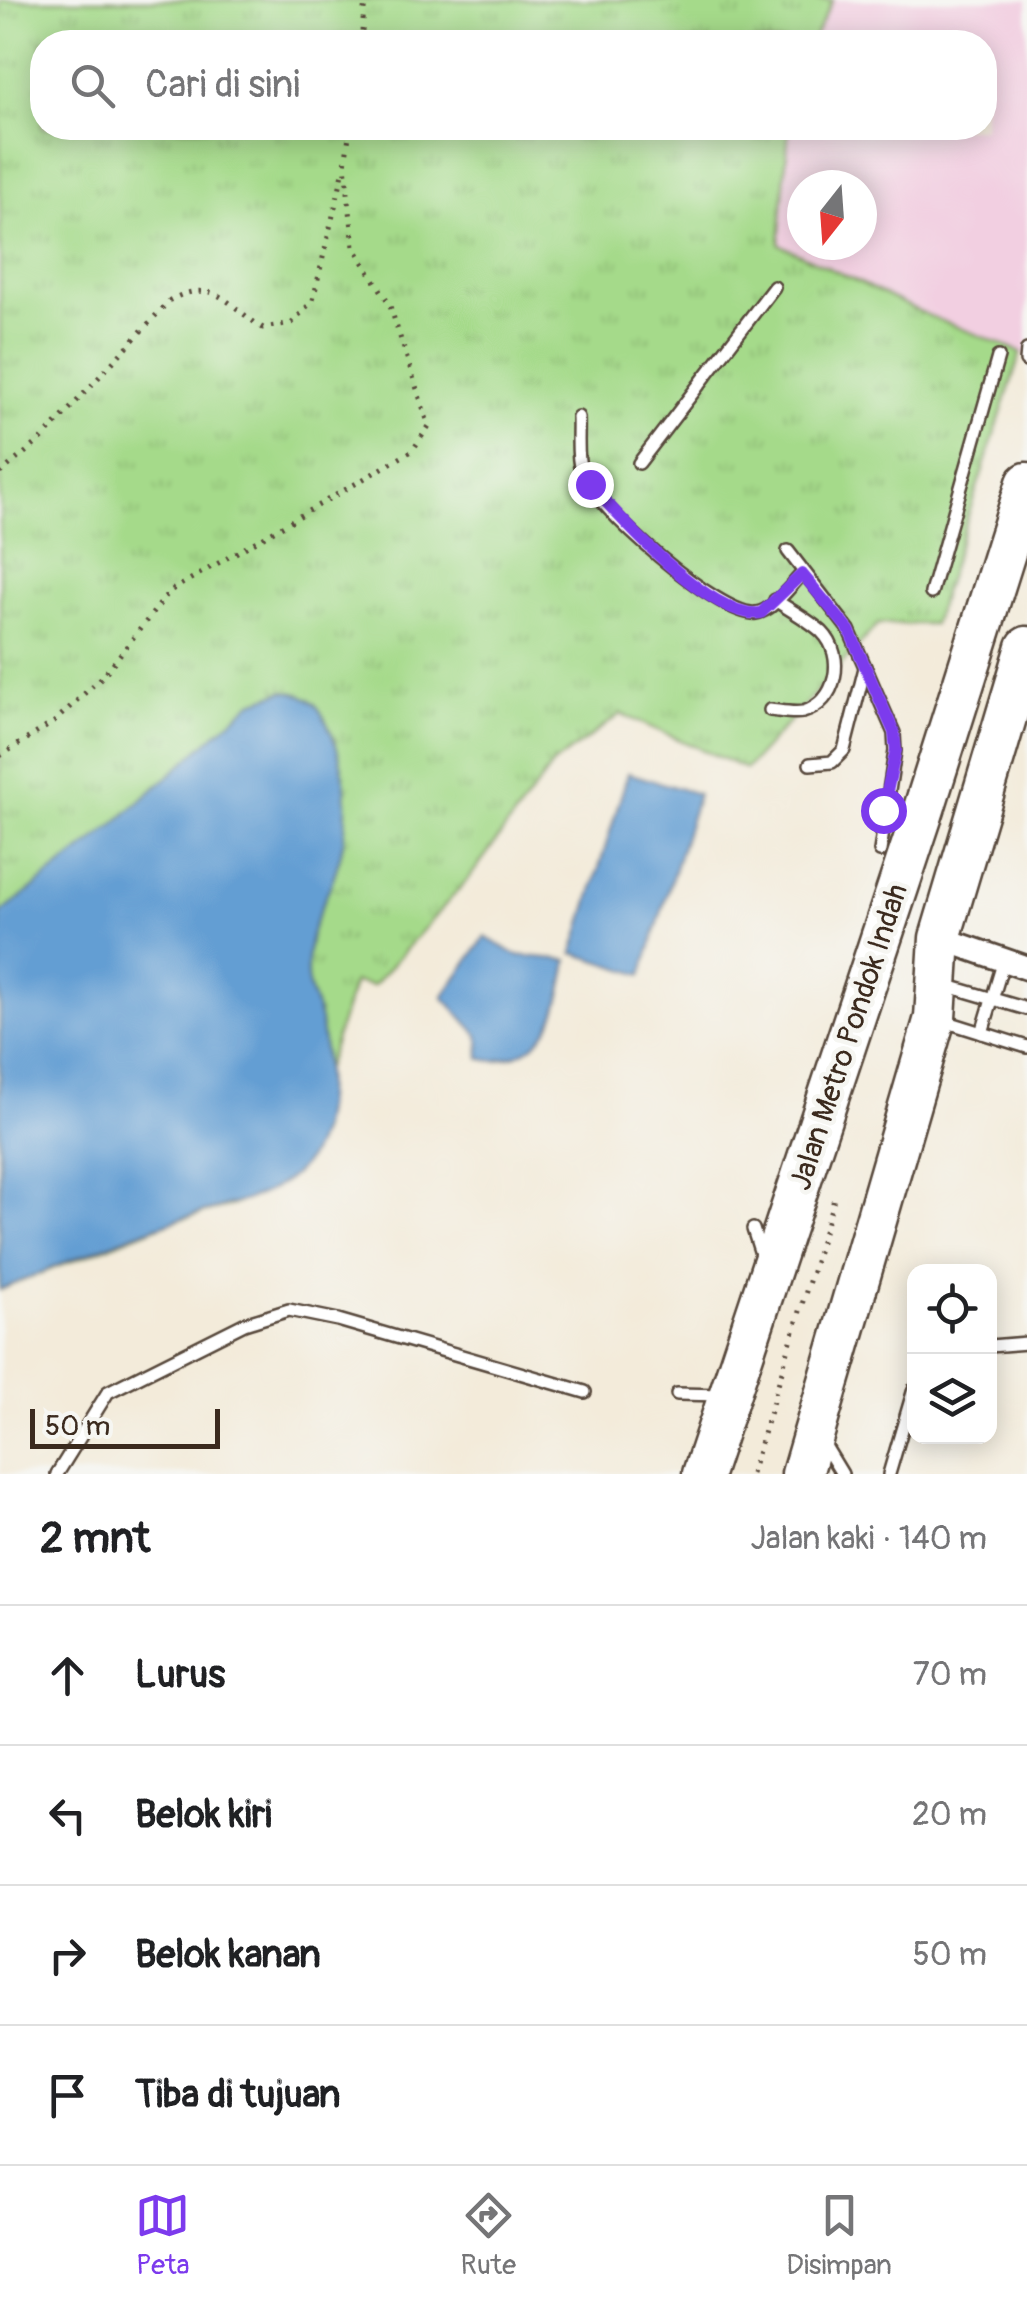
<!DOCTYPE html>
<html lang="id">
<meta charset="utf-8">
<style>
:root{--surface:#fff;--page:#f2f2f2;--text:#202124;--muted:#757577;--line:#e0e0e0;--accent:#7c3aed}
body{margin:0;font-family:Pangolin,sans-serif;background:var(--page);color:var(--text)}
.controls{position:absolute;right:30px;bottom:30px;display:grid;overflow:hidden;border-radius:20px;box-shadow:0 5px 25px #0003}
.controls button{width:90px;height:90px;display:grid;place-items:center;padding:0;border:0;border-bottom:2px solid var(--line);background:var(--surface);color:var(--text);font:50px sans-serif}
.compass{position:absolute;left:787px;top:170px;width:90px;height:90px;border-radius:50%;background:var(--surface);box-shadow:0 5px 25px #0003;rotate:197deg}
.scale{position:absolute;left:30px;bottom:25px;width:190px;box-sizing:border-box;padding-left:10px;border:5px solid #3b2a1e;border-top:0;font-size:28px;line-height:35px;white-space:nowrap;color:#3b2a1e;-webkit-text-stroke:8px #f6f6f2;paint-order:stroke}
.stop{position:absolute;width:30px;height:30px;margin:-22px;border:8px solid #7c3aed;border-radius:50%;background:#fff}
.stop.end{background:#7c3aed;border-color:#fff;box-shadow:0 2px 10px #0008}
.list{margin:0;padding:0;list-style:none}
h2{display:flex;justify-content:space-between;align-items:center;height:130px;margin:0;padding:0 40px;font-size:42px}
h2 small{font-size:32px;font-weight:400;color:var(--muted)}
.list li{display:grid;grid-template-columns:65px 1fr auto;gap:30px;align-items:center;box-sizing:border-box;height:140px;padding:0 40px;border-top:2px solid var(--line)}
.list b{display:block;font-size:38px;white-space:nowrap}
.list em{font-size:32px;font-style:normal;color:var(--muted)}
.icon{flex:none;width:55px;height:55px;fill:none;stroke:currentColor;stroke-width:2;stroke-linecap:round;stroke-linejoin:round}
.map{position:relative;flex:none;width:1027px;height:1474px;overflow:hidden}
.search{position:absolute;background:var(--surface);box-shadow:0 5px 25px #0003;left:30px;right:30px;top:30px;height:110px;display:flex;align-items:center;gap:25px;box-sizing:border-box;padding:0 35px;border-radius:40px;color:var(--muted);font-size:38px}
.sheet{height:690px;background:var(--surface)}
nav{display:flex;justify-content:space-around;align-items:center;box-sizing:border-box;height:140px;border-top:2px solid var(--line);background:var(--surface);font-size:28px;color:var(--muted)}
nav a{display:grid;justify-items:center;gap:5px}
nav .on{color:var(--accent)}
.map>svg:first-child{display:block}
</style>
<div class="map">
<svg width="1027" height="1474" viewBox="0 0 1027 1474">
<defs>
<pattern id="grass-tufts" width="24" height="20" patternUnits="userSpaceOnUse" patternTransform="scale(2.5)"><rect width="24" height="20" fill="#a5da8a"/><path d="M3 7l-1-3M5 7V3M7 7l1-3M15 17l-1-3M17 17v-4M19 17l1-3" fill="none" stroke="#8fbb77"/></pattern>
</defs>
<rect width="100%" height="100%" fill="#f6f6f2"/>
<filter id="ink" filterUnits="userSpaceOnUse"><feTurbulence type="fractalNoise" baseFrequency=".01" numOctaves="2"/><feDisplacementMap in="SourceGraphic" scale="20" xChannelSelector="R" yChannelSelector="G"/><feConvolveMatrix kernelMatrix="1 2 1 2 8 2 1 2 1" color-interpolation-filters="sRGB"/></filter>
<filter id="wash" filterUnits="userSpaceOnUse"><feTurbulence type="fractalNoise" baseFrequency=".0048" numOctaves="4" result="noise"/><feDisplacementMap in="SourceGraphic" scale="40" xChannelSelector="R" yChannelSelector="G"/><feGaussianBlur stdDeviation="2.25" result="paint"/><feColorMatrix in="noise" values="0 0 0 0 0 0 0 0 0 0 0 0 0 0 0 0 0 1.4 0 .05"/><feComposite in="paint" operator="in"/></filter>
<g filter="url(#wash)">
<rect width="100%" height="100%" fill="#f3ebda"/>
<!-- built -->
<path fill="#f2cfe1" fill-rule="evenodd" d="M 833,0 L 1027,0 L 1027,355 L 927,315 L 778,244 L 789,128 L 984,128 L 984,42 L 812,42 ZM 802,185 L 862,185 L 862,245 L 802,245 Z"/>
<!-- grass -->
<path fill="url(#grass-tufts)" stroke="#708254" stroke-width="2.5" d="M 0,0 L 833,0 L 812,42 L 42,42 L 42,128 L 789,128 L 779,244 L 927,315 L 1021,352 L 933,624 L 878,624 L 746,769 L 621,714 L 553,764 L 470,877 L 373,986 L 354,982 L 323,1078 L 321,1130 L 306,1161 L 280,1182 L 233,1205 L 170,1222 L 0,1290 Z"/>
<!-- water -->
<g fill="#639ed3" stroke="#4f6478" stroke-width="2.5">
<path d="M 284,691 C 313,694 320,707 331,732 C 350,776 351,829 335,873 C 321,913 306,929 307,975 C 307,992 319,1008 321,1026 C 327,1065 331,1126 307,1160 C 278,1201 213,1207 170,1222 C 112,1241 56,1267 0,1290 L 0,914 L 112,826 L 252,702 Z"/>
<path d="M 628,773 L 698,794 L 642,975 L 573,953 Z"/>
<path d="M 485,937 L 517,955 L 568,960 C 562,999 554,1044 511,1057 C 499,1060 491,1063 480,1058 L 479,1036 L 443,997 Z"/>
</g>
</g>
<g filter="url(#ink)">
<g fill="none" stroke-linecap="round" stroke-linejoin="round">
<!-- lane casing -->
<g stroke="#57473a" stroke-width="16">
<g id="lane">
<path d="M 1026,361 L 1027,350"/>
<path d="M 578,417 C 579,433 576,455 581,471 C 592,505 721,618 756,613 C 773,611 790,586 802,574"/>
<path d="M 639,463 L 774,287"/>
<path d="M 788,551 L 849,630 L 894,733 L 895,751 L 880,851"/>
<path d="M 931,593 L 998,357"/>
<path d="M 770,710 C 780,711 793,714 803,712 C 837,703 846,656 822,632 C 809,620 790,610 775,600"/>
<path d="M 810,764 L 832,762 L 844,750 L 865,668"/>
<path d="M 945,985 L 1027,1009"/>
<path d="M 941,1020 L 1027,1047"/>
<path d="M 982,1033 L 1004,960"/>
<path d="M 753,1229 L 762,1257"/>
<path d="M 990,1346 L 1027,1343"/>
<path d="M 677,1394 L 723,1395"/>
<path d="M 822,1441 L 842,1474"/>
<path d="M 57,1474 L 108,1392 L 244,1324 L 289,1310 L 338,1320 L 585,1392"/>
<path d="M 889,1474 L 914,1389"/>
</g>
</g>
<!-- street casing -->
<g stroke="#57473a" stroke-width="28">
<path id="street" d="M 940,938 L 1027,968"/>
</g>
<!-- highway casing -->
<g stroke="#57473a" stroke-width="45">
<g id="highway">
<path d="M 703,1474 L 922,815 L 1027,483"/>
<path d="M 802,1474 L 935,1018 L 940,938 L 1027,647"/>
</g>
</g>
<!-- path -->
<g stroke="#57473a" stroke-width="5" stroke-dasharray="2.5 8" stroke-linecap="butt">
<path d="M 361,42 L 365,0"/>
<path d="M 0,473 L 42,439 L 170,300 C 217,276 227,306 263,328 L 292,323 L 313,300 L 343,173"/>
<path d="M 0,756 L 54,722 L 103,676 L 170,591 L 412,451 L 429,426 L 389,303 L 354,247 L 345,165 L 350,128"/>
<path d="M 751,1474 L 835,1195"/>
</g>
<!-- lane -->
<use href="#lane" stroke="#fff" stroke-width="11"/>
<!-- street -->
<use href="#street" stroke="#fff" stroke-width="22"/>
<!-- highway -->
<use href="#highway" stroke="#fff" stroke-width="40"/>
</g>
</g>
<g fill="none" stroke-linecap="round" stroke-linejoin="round" filter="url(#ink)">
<!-- route -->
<path stroke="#7c3aed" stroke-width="12" d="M 590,484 C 622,520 711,620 761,613 L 802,574 L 849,630 L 894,732 L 896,750 L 883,810"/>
</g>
<g text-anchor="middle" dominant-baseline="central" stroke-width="9" stroke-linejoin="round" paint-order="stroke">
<!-- street labels -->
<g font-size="30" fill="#3b2a1e" stroke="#f6f6f2">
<text transform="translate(849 1037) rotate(-72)">Jalan Metro Pondok Indah</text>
</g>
</g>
</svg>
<div class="controls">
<button><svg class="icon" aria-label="locate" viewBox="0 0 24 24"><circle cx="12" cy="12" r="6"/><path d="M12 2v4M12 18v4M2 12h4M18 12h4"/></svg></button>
<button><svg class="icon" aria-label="layers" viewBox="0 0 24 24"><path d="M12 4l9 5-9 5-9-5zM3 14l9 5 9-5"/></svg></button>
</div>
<svg class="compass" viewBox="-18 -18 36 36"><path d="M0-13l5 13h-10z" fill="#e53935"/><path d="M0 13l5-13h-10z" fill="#757577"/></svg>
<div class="scale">50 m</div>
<div class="stop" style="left:883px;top:810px"></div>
<div class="stop end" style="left:590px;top:484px"></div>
<div class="search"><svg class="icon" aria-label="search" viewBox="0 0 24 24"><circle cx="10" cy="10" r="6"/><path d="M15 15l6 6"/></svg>Cari di sini</div>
</div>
<section class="sheet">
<h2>2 mnt<small>Jalan kaki · 140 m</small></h2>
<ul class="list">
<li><svg class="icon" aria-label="ahead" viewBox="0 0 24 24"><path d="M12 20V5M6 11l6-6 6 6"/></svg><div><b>Lurus</b></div><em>70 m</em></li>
<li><svg class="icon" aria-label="left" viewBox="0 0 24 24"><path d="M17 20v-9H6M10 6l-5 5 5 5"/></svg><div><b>Belok kiri</b></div><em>20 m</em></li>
<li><svg class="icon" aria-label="right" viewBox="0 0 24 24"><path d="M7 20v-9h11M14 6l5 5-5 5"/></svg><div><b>Belok kanan</b></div><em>50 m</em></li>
<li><svg class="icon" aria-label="arrive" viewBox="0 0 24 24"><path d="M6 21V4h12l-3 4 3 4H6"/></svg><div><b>Tiba di tujuan</b></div></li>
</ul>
</section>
<nav>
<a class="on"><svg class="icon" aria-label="map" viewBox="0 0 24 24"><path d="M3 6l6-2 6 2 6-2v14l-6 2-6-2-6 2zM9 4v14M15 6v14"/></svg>Peta</a>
<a><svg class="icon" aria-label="directions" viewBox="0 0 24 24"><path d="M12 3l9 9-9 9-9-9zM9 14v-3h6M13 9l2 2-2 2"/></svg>Rute</a>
<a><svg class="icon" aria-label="saved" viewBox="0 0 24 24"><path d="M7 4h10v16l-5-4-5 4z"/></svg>Disimpan</a>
</nav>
